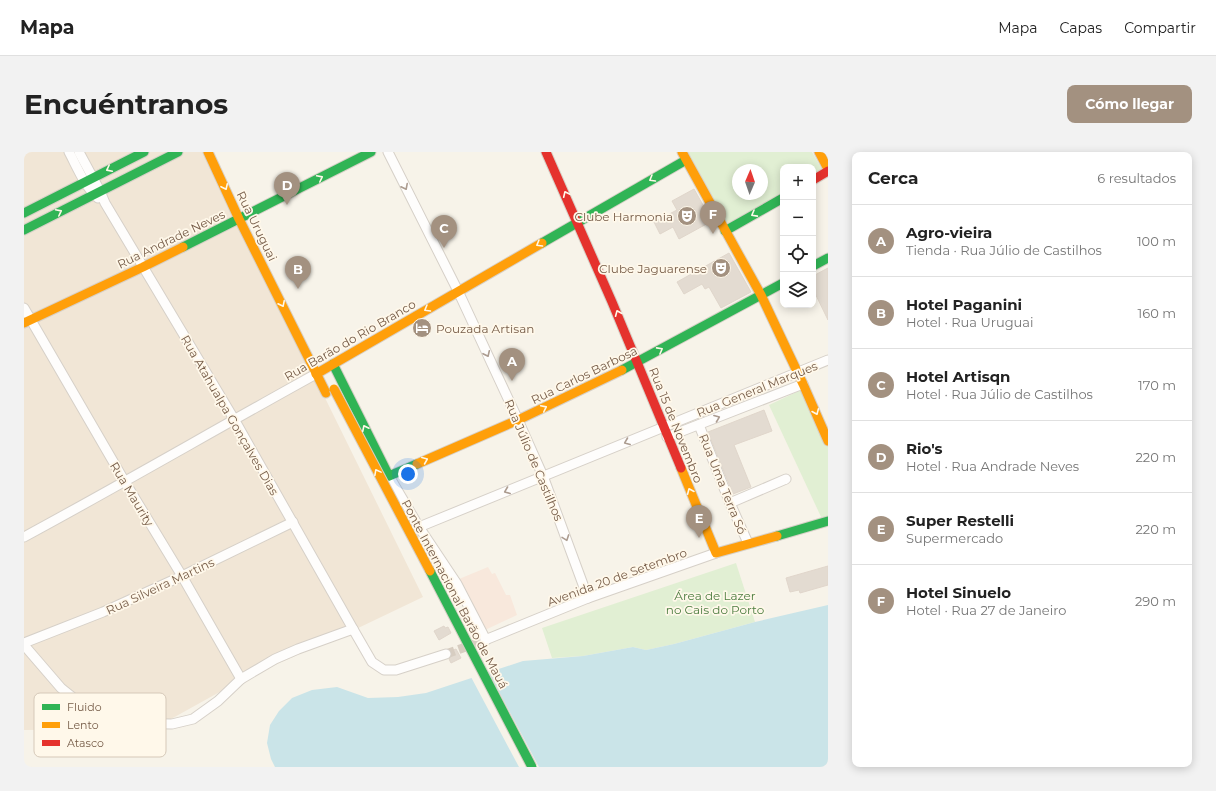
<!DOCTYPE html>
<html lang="es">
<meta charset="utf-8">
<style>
:root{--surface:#fff;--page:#f2f2f2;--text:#222;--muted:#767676;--line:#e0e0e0;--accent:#a39180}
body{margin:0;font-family:Montserrat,sans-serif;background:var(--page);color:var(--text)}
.controls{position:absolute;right:12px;top:12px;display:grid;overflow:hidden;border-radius:8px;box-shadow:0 2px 10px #0003}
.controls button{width:36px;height:36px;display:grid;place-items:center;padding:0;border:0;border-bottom:1px solid var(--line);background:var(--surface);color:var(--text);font:20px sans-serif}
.compass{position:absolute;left:708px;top:12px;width:36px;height:36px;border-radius:50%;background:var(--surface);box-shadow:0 2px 10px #0003;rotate:2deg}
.you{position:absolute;left:384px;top:322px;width:14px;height:14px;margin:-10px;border:3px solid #fff;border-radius:50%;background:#1a73e8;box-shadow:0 0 0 6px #1a73e833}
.badge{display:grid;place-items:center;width:26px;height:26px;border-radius:50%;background:var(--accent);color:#fff;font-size:13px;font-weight:700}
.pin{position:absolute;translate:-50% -33px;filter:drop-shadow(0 1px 2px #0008)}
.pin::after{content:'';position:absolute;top:21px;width:14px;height:12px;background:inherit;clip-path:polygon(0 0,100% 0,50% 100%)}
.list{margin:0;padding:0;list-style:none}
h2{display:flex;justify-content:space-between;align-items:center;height:52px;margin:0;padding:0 16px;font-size:17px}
h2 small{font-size:13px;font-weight:400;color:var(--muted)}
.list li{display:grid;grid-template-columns:26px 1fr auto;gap:12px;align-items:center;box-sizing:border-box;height:72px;padding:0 16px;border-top:1px solid var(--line)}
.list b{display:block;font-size:15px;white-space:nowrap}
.list p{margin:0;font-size:13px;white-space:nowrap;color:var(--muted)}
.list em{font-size:13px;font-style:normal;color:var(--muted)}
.icon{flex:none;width:22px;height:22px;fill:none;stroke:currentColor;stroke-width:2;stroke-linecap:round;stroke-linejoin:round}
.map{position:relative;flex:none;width:804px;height:615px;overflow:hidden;border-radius:8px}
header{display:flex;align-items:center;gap:24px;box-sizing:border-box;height:56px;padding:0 20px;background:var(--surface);border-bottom:1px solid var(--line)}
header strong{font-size:19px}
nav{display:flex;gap:22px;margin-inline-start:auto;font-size:14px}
.intro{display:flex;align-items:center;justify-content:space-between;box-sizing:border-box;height:96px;padding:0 24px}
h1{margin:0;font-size:28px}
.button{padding:10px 18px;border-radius:8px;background:var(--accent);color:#fff;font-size:14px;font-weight:700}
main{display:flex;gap:24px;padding:0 24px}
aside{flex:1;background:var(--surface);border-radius:8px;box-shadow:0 2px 10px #0003}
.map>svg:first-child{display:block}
</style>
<header>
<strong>Mapa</strong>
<nav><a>Mapa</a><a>Capas</a><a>Compartir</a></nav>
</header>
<div class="intro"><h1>Encuéntranos</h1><a class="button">Cómo llegar</a></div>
<main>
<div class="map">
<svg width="804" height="615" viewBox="0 0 804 615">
<rect width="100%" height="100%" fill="#f7f3e9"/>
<!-- residential -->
<path fill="#f1e6d6" d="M 0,0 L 180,0 L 399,445 L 330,478 L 219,527 L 129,577 L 0,578 Z"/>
<!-- commercial -->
<path fill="#f8e8dc" d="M 464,415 L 468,422 L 471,421 L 482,443 L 486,443 L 493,463 L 461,478 L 435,427 Z"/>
<!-- green -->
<g fill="#e1efd3" fill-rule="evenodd">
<path d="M 664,0 L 788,0 L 799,19 L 789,25 L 789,15 L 759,15 L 759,42 L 704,73 ZM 714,18 L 738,18 L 738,42 L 714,42 Z"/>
<path d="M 779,237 L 804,294 L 804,365 L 798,367 L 745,253 Z"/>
<path d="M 712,411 L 731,470 L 650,492 L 622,498 L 609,495 L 559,504 L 528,506 L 518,476 Z"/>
</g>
<!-- water -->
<path fill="#cae4e8" d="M 804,453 L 804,615 L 251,615 L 247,607 L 243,591 L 246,573 L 255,559 L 268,546 L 288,538 L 313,535 L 344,546 L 374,545 L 402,541 L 499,509 L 559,504 L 609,495 L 622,498 L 650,492 L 731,470 Z"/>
<!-- pier -->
<path fill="#f7f3e9" d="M 464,519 L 515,615 L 495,615 L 447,525 Z"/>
<!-- building -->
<g fill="#e3dbd1" stroke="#e0d6cb">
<path d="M 670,37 L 688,69 L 655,87 L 649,75 L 636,82 L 630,70 L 653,58 L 648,49 Z"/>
<path d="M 705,101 L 727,140 L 697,156 L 685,135 L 681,137 L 678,132 L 660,142 L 653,130 Z"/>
<path d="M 804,116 L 804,168 L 789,137 L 789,124 Z"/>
<path d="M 740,258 L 748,279 L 710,293 L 727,335 L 709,342 L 684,280 Z"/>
<path d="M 804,414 L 804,433 L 776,441 L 775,438 L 766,440 L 762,426 Z"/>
<path d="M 420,474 L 421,476 L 424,475 L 427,481 L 415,488 L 410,479 Z"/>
<path d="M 432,497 L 437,506 L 427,511 L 425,507 L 428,504 L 427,499 Z"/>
</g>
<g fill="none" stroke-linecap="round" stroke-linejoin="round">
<!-- street-tunnel -->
<path stroke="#d7cdc1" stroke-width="9" stroke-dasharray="9 4.5" stroke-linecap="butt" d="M 422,502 L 461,488"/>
<!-- street casing -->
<g stroke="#d6d0c8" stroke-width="11">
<g id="street">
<path d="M 45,0 C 53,15 61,35 74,46"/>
<path d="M 55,0 L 76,39 L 81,51 L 210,267 L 329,477"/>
<path d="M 364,0 L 434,139 L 494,268 L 519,324 L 564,446"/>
<path d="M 0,156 L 101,330 L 158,424 L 217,527"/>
<path d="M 675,273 L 706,351 L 724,391"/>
<path d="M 643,285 L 779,232"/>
<path d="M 365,324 L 395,375 L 433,432 L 462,488"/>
<path d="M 706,351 L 762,327"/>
<path d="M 395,375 L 804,208"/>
<path d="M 0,385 C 98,332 194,276 292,222"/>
<path d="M 461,488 L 564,446 L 692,401"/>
<path d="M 0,491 L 79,460 L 158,424 L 269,370"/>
<path d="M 0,493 L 37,536 L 72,564 L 91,571 L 148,572 L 169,567 L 194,549 L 217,527 L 251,507 L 274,497 L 329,477 L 348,510 L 360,518 L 372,518 L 422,502"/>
</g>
</g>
<!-- fast casing -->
<g stroke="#d7d0c7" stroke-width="11">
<g id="fast">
<path d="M 0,61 L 120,0"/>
<path d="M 0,78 L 154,0"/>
<path d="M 701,79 L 759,46"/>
<path d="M 518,91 L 662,8"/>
<path d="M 159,95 L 347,0"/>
<path d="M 789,114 L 804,106"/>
<path d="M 309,212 L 365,324 L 393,312"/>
<path d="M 598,218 L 759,131"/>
<path d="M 753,384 L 804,369"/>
</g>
</g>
<!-- slow casing -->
<g stroke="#d7d0c7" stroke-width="11">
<g id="slow">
<path d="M 184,0 L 215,67 L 302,241"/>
<path d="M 658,0 L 737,143 L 779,232 L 804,289"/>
<path d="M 795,0 L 804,17"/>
<path d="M 0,171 L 119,115 L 159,95"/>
<path d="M 292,222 L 518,91"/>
<path d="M 393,312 L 494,268 L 598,218"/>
<path d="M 657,316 L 692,401 L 753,384"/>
</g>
</g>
<!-- jam casing -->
<g stroke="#d7d0c7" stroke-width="11">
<g id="jam">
<path d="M 522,0 L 588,150 L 657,316"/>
<path d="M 789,28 L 804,19"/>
</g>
</g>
<!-- street -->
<use href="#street" stroke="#fefdfc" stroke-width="9"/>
<!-- fast -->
<use href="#fast" stroke="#30b455" stroke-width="9"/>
<!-- slow -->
<use href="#slow" stroke="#ff9f0a" stroke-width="9"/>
<!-- jam -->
<use href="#jam" stroke="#e5322d" stroke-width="9"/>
<!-- fast-bridge casing -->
<g stroke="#d6cec5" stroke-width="11" stroke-linecap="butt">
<path id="fast-bridge" d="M 406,419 L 508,615"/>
</g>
<!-- slow-bridge casing -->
<g stroke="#d6cec5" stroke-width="11" stroke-linecap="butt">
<path id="slow-bridge" d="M 310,237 L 406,419"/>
</g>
<!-- fast-bridge -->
<use href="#fast-bridge" stroke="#30b455" stroke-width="9"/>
<!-- slow-bridge -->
<use href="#slow-bridge" stroke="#ff9f0a" stroke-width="9"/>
</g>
<!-- one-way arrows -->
<defs><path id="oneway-chevron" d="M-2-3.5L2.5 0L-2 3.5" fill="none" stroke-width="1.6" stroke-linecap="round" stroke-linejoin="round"/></defs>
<g stroke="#fff8ea">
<use href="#oneway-chevron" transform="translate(85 17) rotate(153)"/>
<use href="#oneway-chevron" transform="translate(296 26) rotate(-27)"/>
<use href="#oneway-chevron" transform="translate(628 27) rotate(150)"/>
<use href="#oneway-chevron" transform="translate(201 35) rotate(65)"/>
<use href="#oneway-chevron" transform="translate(542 42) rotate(-115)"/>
<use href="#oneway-chevron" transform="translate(35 60) rotate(-27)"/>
<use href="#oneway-chevron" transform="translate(730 62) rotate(151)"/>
<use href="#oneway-chevron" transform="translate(515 92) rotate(150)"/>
<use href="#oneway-chevron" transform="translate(258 152) rotate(64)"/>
<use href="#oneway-chevron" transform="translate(403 157) rotate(150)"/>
<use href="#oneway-chevron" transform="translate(594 161) rotate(-113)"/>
<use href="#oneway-chevron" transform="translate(636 198) rotate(-29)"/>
<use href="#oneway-chevron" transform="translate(520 256) rotate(-26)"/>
<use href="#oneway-chevron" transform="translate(792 260) rotate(67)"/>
<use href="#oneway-chevron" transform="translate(341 276) rotate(-116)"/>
<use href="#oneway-chevron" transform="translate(401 308) rotate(-23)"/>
<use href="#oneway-chevron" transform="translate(353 320) rotate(-118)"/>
<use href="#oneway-chevron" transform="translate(666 339) rotate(-113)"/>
</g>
<g stroke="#ac9c90">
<use href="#oneway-chevron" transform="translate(381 35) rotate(63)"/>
<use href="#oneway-chevron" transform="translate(463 202) rotate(65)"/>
<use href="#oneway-chevron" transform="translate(693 266) rotate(-21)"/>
<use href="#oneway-chevron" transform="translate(603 290) rotate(158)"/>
<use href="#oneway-chevron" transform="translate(483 339) rotate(158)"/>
<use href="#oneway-chevron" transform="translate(542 386) rotate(70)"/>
</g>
<!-- icons -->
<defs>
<g id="theatre-disc" transform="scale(1)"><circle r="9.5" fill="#a39180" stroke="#fff8ea"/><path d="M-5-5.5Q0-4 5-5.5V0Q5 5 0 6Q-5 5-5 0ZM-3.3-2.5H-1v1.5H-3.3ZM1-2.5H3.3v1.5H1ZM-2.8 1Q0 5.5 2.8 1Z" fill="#fff"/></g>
<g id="hotel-disc" transform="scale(1)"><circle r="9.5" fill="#a39180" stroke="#fff8ea"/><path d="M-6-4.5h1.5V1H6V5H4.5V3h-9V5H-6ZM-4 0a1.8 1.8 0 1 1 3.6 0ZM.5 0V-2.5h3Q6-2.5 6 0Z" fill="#fff"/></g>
</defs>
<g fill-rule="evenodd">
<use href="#theatre-disc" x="663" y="64"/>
<use href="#theatre-disc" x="697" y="116"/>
<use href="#hotel-disc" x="398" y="176"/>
</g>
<g text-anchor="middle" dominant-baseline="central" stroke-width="3.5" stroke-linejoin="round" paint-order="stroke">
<!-- poi labels -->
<g font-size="12" fill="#765c48" stroke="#fff8ea" text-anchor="end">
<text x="649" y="64">Clube Harmonia</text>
<text x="683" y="116">Clube Jaguarense</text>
<text x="412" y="176" text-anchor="start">Pouzada Artisan</text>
</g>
<!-- street labels -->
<g font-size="12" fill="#765c48" stroke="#fff8ea">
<text transform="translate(233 74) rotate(64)">Rua Uruguai</text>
<text transform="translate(147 87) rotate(-26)">Rua Andrade Neves</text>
<text transform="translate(326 188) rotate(-30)">Rua Barão do Rio Branco</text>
<text transform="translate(560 223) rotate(-26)">Rua Carlos Barbosa</text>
<text transform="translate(733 237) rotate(-22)">Rua General Marques</text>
<text transform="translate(206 263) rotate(60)">Rua Atahualpa Gonçalves Dias</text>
<text transform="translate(652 273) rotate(68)">Rua 15 de Novembro</text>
<text transform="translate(510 308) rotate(67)">Rua Júlio de Castilhos</text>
<text transform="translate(699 332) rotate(68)">Rua Uma Terra Só</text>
<text transform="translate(108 342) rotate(59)">Rua Maurity</text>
<text transform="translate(593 425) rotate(-20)">Avenida 20 de Setembro</text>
<text transform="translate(136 434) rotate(-25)">Rua Silveira Martins</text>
<text transform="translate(431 442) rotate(62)">Ponte Internacional Barão de Mauá</text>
</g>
<!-- park labels -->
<g font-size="12" fill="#4d7d40" stroke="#fff8ea">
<text x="691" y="443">Área de Lazer<tspan x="691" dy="14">no Cais do Porto</tspan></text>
</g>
</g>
<!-- legend -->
<rect x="10" y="541" width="132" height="64" rx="6" fill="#fff8ea" stroke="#d6c9b9" stroke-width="1"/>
<rect x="18" y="552" width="18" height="6" fill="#30b455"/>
<rect x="18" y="570" width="18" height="6" fill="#ff9f0a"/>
<rect x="18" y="588" width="18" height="6" fill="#e5322d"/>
<g font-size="11" fill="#765c48">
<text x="43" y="559">Fluido</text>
<text x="43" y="577">Lento</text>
<text x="43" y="595">Atasco</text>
</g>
</svg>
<div class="controls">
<button>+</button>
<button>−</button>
<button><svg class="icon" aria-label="locate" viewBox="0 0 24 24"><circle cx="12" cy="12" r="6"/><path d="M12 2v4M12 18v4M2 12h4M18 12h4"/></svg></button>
<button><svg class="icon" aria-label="layers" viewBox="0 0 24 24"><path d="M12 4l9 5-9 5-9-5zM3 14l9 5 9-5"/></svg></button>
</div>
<svg class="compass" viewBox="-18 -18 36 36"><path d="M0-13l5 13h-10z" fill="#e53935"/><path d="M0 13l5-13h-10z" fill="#767676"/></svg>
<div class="you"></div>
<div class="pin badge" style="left:488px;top:229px">A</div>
<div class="pin badge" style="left:274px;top:137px">B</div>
<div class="pin badge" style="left:420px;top:96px">C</div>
<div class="pin badge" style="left:263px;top:53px">D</div>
<div class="pin badge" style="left:675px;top:386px">E</div>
<div class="pin badge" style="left:689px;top:82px">F</div>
</div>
<aside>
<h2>Cerca<small>6 resultados</small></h2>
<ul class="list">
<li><span class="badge">A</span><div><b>Agro-vieira</b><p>Tienda · Rua Júlio de Castilhos</p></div><em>100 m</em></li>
<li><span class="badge">B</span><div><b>Hotel Paganini</b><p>Hotel · Rua Uruguai</p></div><em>160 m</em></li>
<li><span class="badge">C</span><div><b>Hotel Artisqn</b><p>Hotel · Rua Júlio de Castilhos</p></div><em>170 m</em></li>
<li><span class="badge">D</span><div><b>Rio's</b><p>Hotel · Rua Andrade Neves</p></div><em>220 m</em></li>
<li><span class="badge">E</span><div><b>Super Restelli</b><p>Supermercado</p></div><em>220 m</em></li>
<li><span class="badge">F</span><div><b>Hotel Sinuelo</b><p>Hotel · Rua 27 de Janeiro</p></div><em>290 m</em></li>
</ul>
</aside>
</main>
